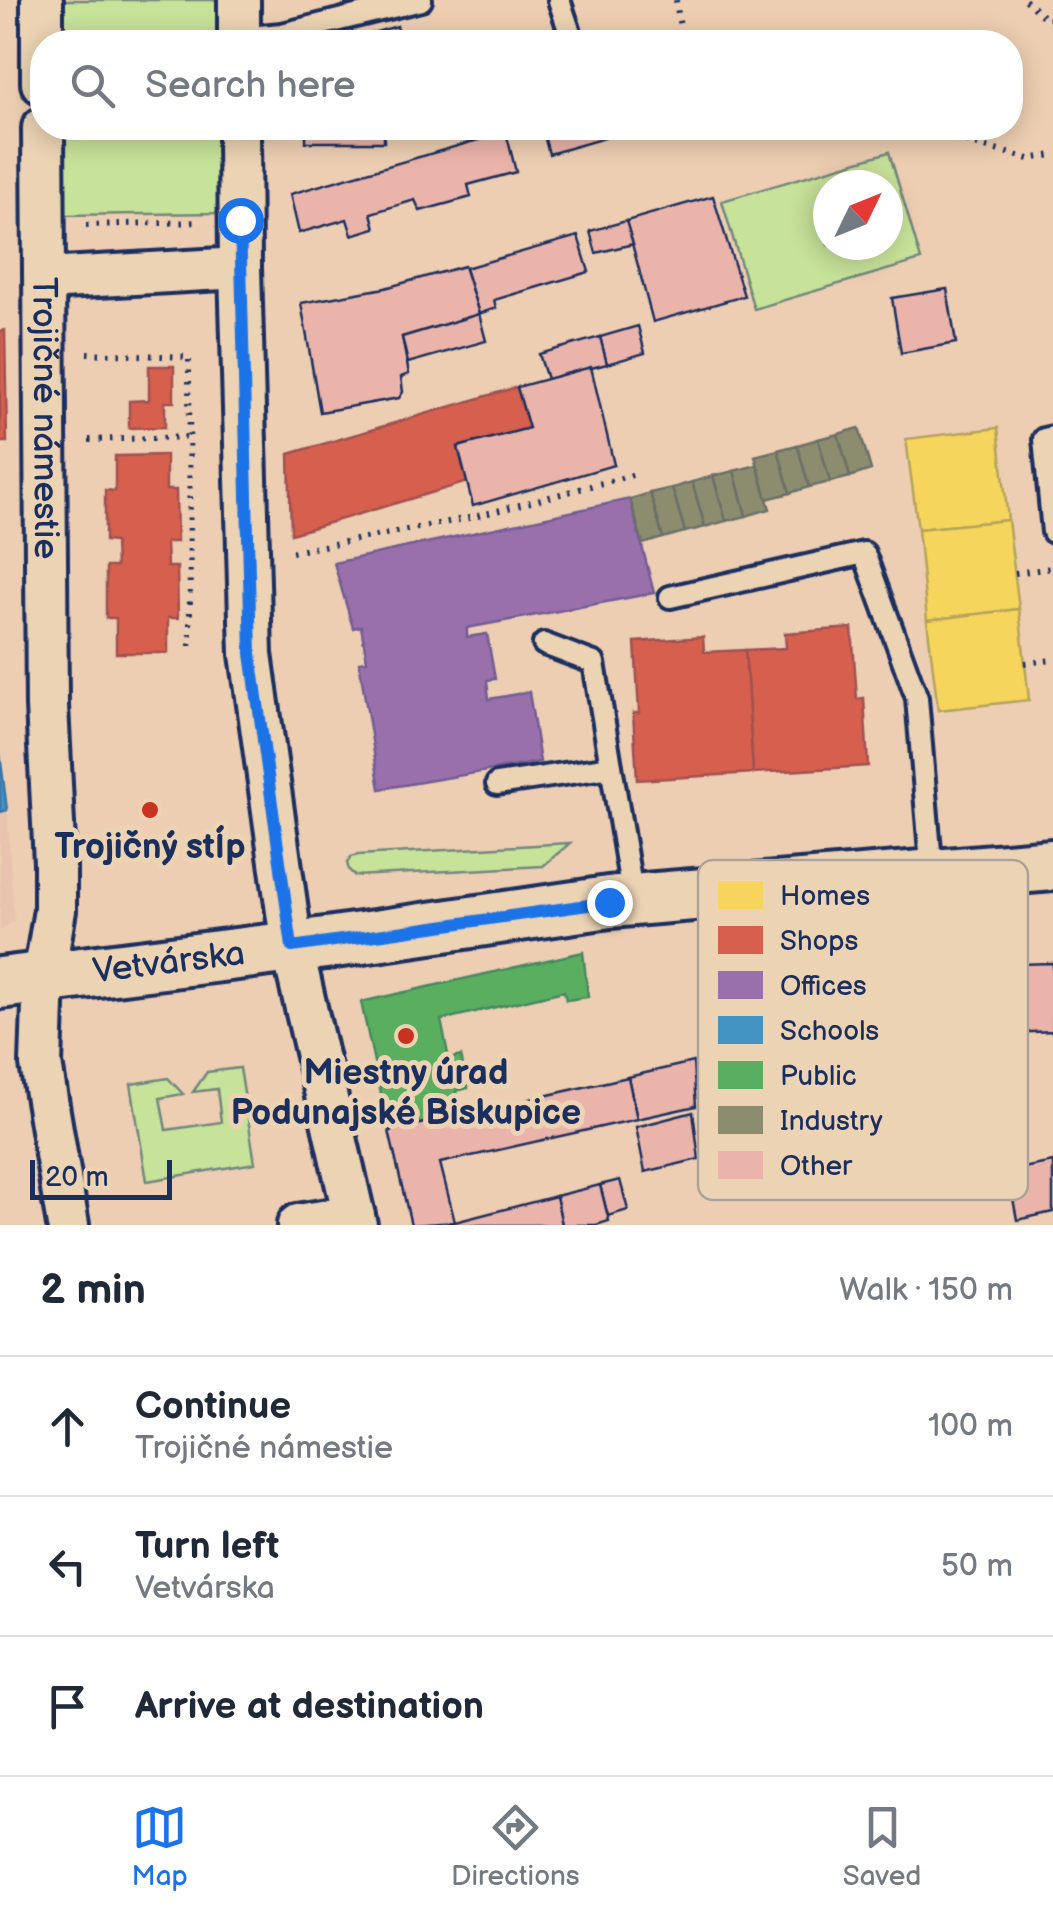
<!DOCTYPE html>
<meta charset="utf-8">
<style>
:root{--surface:#fff;--page:#f2f2f3;--text:#1f2937;--muted:#747a83;--line:#e0e1e3;--accent:#1a73e8}
body{margin:0;font-family:"Balsamiq Sans",sans-serif;background:var(--page);color:var(--text)}
.compass{position:absolute;left:813px;top:170px;width:90px;height:90px;border-radius:50%;background:var(--surface);box-shadow:0 5px 25px #0003;rotate:47deg}
.scale{position:absolute;left:30px;bottom:25px;width:142px;box-sizing:border-box;padding-left:10px;border:5px solid #1b2f5e;border-top:0;font-size:28px;line-height:35px;white-space:nowrap;color:#1b2f5e;-webkit-text-stroke:8px #ebd3b3;paint-order:stroke}
.stop{position:absolute;width:30px;height:30px;margin:-22px;border:8px solid #1a73e8;border-radius:50%;background:#fff}
.stop.end{background:#1a73e8;border-color:#fff;box-shadow:0 2px 10px #0008}
.list{margin:0;padding:0;list-style:none}
h2{display:flex;justify-content:space-between;align-items:center;height:130px;margin:0;padding:0 40px;font-size:42px}
h2 small{font-size:32px;font-weight:400;color:var(--muted)}
.list li{display:grid;grid-template-columns:65px 1fr auto;gap:30px;align-items:center;box-sizing:border-box;height:140px;padding:0 40px;border-top:2px solid var(--line)}
.list b{display:block;font-size:38px;white-space:nowrap}
.list p{margin:0;font-size:32px;white-space:nowrap;color:var(--muted)}
.list em{font-size:32px;font-style:normal;color:var(--muted)}
.icon{flex:none;width:55px;height:55px;fill:none;stroke:currentColor;stroke-width:2;stroke-linecap:round;stroke-linejoin:round}
.map{position:relative;flex:none;width:1053px;height:1225px;overflow:hidden}
.search{position:absolute;background:var(--surface);box-shadow:0 5px 25px #0003;left:30px;right:30px;top:30px;height:110px;display:flex;align-items:center;gap:25px;box-sizing:border-box;padding:0 35px;border-radius:40px;color:var(--muted);font-size:38px}
.sheet{height:550px;background:var(--surface)}
nav{display:flex;justify-content:space-around;align-items:center;box-sizing:border-box;height:140px;border-top:2px solid var(--line);background:var(--surface);font-size:28px;color:var(--muted)}
nav a{display:grid;justify-items:center;gap:5px}
nav .on{color:var(--accent)}
.map>svg:first-child{display:block}
</style>
<div class="map">
<svg width="1053" height="1225" viewBox="0 0 1053 1225">
<rect width="100%" height="100%" fill="#edceb2"/>
<filter id="ink" filterUnits="userSpaceOnUse"><feTurbulence type="fractalNoise" baseFrequency=".01" numOctaves="2"/><feDisplacementMap in="SourceGraphic" scale="20" xChannelSelector="R" yChannelSelector="G"/><feConvolveMatrix kernelMatrix="1 2 1 2 8 2 1 2 1" color-interpolation-filters="sRGB"/></filter>
<g filter="url(#ink)">
<!-- built -->
<path fill="#e8c3ae" d="M 0,754 L 7,810 L 14,921 L 0,931 Z"/>
<!-- green -->
<g fill="#c7e299" stroke="#71887c" stroke-width="2.5" fill-rule="evenodd">
<rect x="62" y="0" width="159" height="42"/>
<path d="M 63,128 L 222,128 L 222,213 L 63,215 Z"/>
<path d="M 889,152 L 921,260 L 754,309 L 722,201 ZM 888,185 L 888,245 L 828,245 L 828,185 Z"/>
<path d="M 570,843 L 543,866 L 355,876 L 349,870 L 347,863 L 351,857 L 358,855 Z"/>
<path d="M 240,1068 L 255,1163 L 147,1181 L 131,1084 L 168,1078 L 183,1094 L 160,1098 L 166,1130 L 221,1122 L 217,1089 L 193,1092 L 207,1072 Z"/>
</g>
<!-- homes -->
<g fill="#f6d55c" stroke="#b4a35d" stroke-width="2.5">
<path d="M 998,428 L 1008,520 L 918,529 L 906,439 Z"/>
<path d="M 1008,520 L 1019,609 L 927,620 L 918,529 Z"/>
<path d="M 1019,609 L 1029,700 L 938,710 L 927,620 Z"/>
</g>
<!-- shops -->
<g fill="#d6604d" stroke="#9e5152" stroke-width="2.5">
<path d="M 5,330 L 7,442 L 0,442 L 0,331 Z"/>
<path d="M 149,366 L 174,366 L 174,402 L 165,402 L 165,427 L 129,428 L 129,401 L 149,400 Z"/>
<path d="M 517,387 L 529,428 L 458,447 L 468,482 L 291,534 L 289,454 Z"/>
<path d="M 166,455 L 166,490 L 176,490 L 177,542 L 166,542 L 167,567 L 177,567 L 178,618 L 168,618 L 168,653 L 116,653 L 116,618 L 106,618 L 106,567 L 116,567 L 115,542 L 105,541 L 105,490 L 115,491 L 115,456 Z"/>
<path d="M 852,628 L 857,699 L 864,698 L 868,766 L 753,773 L 745,650 L 786,648 L 785,633 Z"/>
<path d="M 703,637 L 704,652 L 745,650 L 753,773 L 637,780 L 633,713 L 639,713 L 635,642 Z"/>
</g>
<!-- offices -->
<path fill="#9970ab" stroke="#735c94" stroke-width="2.5" d="M 630,499 L 654,593 L 467,628 L 467,637 L 487,634 L 495,679 L 487,680 L 489,699 L 529,692 L 540,762 L 380,789 L 359,662 L 367,661 L 361,626 L 353,628 L 334,563 Z"/>
<!-- schools -->
<path fill="#4393c3" stroke="#3775a5" stroke-width="2.5" d="M 0,754 L 7,810 L 0,812 Z"/>
<!-- public -->
<path fill="#5aae61" stroke="#478860" stroke-width="2.5" d="M 583,952 L 588,997 L 566,1000 L 564,991 L 441,1020 L 449,1059 L 461,1056 L 468,1088 L 456,1091 L 462,1114 L 389,1131 L 361,1002 Z"/>
<!-- industry -->
<g fill="#8c8c6e" stroke="#6a7069" stroke-width="2.5">
<path d="M 859,428 L 871,470 L 850,477 L 838,434 Z"/>
<path d="M 838,434 L 850,477 L 830,482 L 818,439 Z"/>
<path d="M 818,439 L 830,482 L 809,487 L 797,445 Z"/>
<path d="M 797,445 L 809,487 L 790,493 L 778,450 Z"/>
<path d="M 778,450 L 790,493 L 767,499 L 755,456 Z"/>
<path d="M 757,465 L 770,509 L 746,516 L 734,471 Z"/>
<path d="M 734,471 L 746,516 L 726,521 L 713,476 Z"/>
<path d="M 713,476 L 726,521 L 705,527 L 692,482 Z"/>
<path d="M 692,482 L 705,527 L 685,532 L 672,488 Z"/>
<path d="M 672,488 L 685,532 L 663,538 L 650,493 Z"/>
<path d="M 650,493 L 663,538 L 643,544 L 630,499 Z"/>
</g>
<!-- building -->
<g fill="#ebb4aa" stroke="#1b2f5e" stroke-width="2.5">
<path d="M 345,0 L 375,0 L 376,10 L 346,13 Z"/>
<path d="M 397,26 L 400,42 L 341,42 Z"/>
<path d="M 306,128 L 403,128 L 403,134 L 384,134 L 384,142 L 306,142 Z"/>
<path d="M 542,128 L 602,128 L 605,138 L 549,154 Z"/>
<path d="M 506,132 L 516,172 L 468,185 L 471,197 L 420,211 L 415,200 L 371,213 L 375,228 L 352,235 L 347,219 L 299,233 L 290,194 Z"/>
<path d="M 713,196 L 744,296 L 653,322 L 626,221 Z"/>
<path d="M 626,221 L 633,244 L 596,253 L 590,231 Z"/>
<path d="M 578,236 L 589,272 L 494,300 L 496,308 L 479,314 L 465,268 Z"/>
<path d="M 464,266 L 479,314 L 402,337 L 409,374 L 401,377 L 403,392 L 399,398 L 320,412 L 301,303 L 385,288 Z"/>
<path d="M 947,289 L 956,343 L 901,353 L 892,298 Z"/>
<path d="M 479,314 L 486,341 L 408,363 L 402,337 Z"/>
<path d="M 638,326 L 645,353 L 607,364 L 600,337 Z"/>
<path d="M 600,337 L 607,364 L 547,379 L 539,354 Z"/>
<path d="M 591,367 L 614,465 L 473,506 L 458,447 L 529,428 L 517,387 Z"/>
<path d="M 1017,949 L 1018,964 L 1053,963 L 1053,1031 L 1010,1033 L 1008,1000 L 990,1001 L 986,951 Z"/>
<path d="M 693,1062 L 696,1106 L 637,1119 L 628,1077 Z"/>
<path d="M 628,1077 L 637,1119 L 440,1163 L 455,1222 L 411,1225 L 389,1131 Z"/>
<path d="M 693,1112 L 699,1159 L 645,1172 L 636,1127 Z"/>
<path d="M 1053,1162 L 1053,1212 L 1017,1220 L 1008,1171 Z"/>
<path d="M 620,1180 L 628,1210 L 608,1216 L 600,1185 Z"/>
<path d="M 600,1185 L 609,1221 L 596,1225 L 562,1225 L 556,1196 Z"/>
<path d="M 556,1196 L 562,1225 L 442,1225 L 455,1222 Z"/>
</g>
<g fill="none" stroke-linecap="round" stroke-linejoin="round">
<!-- service casing -->
<g stroke="#1b2f5e" stroke-width="28">
<g id="service">
<path d="M 559,0 L 573,42"/>
<path d="M 239,38 L 282,34 L 421,0"/>
<path d="M 1053,437 L 1044,439 L 1053,532"/>
<path d="M 670,597 L 864,553 L 917,698 L 932,875"/>
<path d="M 544,644 L 594,663 L 633,899"/>
<path d="M 497,784 L 611,767"/>
</g>
</g>
<!-- minor casing -->
<g stroke="#1b2f5e" stroke-width="48">
<g id="minor">
<path d="M 42,0 L 42,83"/>
<path d="M 239,0 L 239,42"/>
<path id="s1" d="M 43,128 L 47,706 L 55,863 L 55,910 L 44,976 L 41,1064 L 68,1225"/>
<path d="M 239,128 L 240,268 L 251,654 L 292,947 L 356,1225"/>
<path d="M 45,279 L 240,268"/>
<path d="M 298,1225 L 354,1216"/>
</g>
</g>
<!-- tertiary casing -->
<g stroke="#1b2f5e" stroke-width="58">
<g id="tertiary">
<path id="s2" d="M 0,983 L 334,942 L 609,902 L 1053,865"/>
</g>
</g>
<!-- path -->
<g stroke="#1b2f5e" stroke-width="6" stroke-dasharray="2.5 8" stroke-linecap="butt">
<path d="M 676,0 L 682,42"/>
<path d="M 1025,0 L 1047,20 L 1053,19"/>
<path d="M 785,128 L 848,128"/>
<path d="M 915,128 L 1029,159 L 1053,155"/>
<path d="M 86,225 L 199,222"/>
<path d="M 87,353 L 189,357 L 190,652"/>
<path d="M 89,440 L 189,437"/>
<path d="M 292,552 L 474,517 L 636,474"/>
<path d="M 1015,573 L 1052,568"/>
<path d="M 1025,663 L 1053,660"/>
</g>
<!-- service -->
<use href="#service" stroke="#ebd3b3" stroke-width="20"/>
<!-- minor -->
<use href="#minor" stroke="#ebd3b3" stroke-width="40"/>
<!-- tertiary -->
<use href="#tertiary" stroke="#ebd3b3" stroke-width="50"/>
</g>
</g>
<g fill="none" stroke-linecap="round" stroke-linejoin="round" filter="url(#ink)">
<!-- route -->
<path stroke="#1a73e8" stroke-width="12" d="M 240,220 L 251,654 L 292,947 L 609,902"/>
</g>
<!-- markers -->
<g fill="#c8321e" stroke="#ebd3b3" stroke-width="4">
<circle cx="150" cy="810" r="10"/>
<circle cx="406" cy="1036" r="10"/>
</g>
<g text-anchor="middle" dominant-baseline="central" stroke-width="10" stroke-linejoin="round" paint-order="stroke">
<!-- street labels -->
<g font-size="35" fill="#1b2f5e" stroke="#ebd3b3">
<text stroke="none"><textPath href="#s1" startOffset="290">Trojičné námestie</textPath></text>
<text stroke="none"><textPath href="#s2" startOffset="170">Vetvárska</textPath></text>
</g>
<!-- poi labels -->
<g font-size="35" font-weight="bold" fill="#1b2f5e" stroke="#ebd3b3">
<text x="150" y="847">Trojičný stĺp</text>
<text x="406" y="1073">Miestny úrad<tspan x="406" dy="40">Podunajské Biskupice</tspan></text>
</g>
</g>
<!-- legend -->
<rect x="698" y="860" width="330" height="340" rx="15" fill="#ebd3b3" stroke="#ada29a" stroke-width="2.5"/>
<rect x="718" y="881" width="45" height="28" fill="#f6d55c"/>
<rect x="718" y="926" width="45" height="28" fill="#d6604d"/>
<rect x="718" y="971" width="45" height="28" fill="#9970ab"/>
<rect x="718" y="1016" width="45" height="28" fill="#4393c3"/>
<rect x="718" y="1061" width="45" height="28" fill="#5aae61"/>
<rect x="718" y="1106" width="45" height="28" fill="#8c8c6e"/>
<rect x="718" y="1151" width="45" height="28" fill="#ebb4aa"/>
<g font-size="28" fill="#1b2f5e">
<text x="780" y="905">Homes</text>
<text x="780" y="950">Shops</text>
<text x="780" y="995">Offices</text>
<text x="780" y="1040">Schools</text>
<text x="780" y="1085">Public</text>
<text x="780" y="1130">Industry</text>
<text x="780" y="1175">Other</text>
</g>
</svg>
<svg class="compass" viewBox="-18 -18 36 36"><path d="M0-13l5 13h-10z" fill="#e53935"/><path d="M0 13l5-13h-10z" fill="#747a83"/></svg>
<div class="scale">20 m</div>
<div class="stop" style="left:240px;top:220px"></div>
<div class="stop end" style="left:609px;top:902px"></div>
<div class="search"><svg class="icon" aria-label="search" viewBox="0 0 24 24"><circle cx="10" cy="10" r="6"/><path d="M15 15l6 6"/></svg>Search here</div>
</div>
<section class="sheet">
<h2>2 min<small>Walk · 150 m</small></h2>
<ul class="list">
<li><svg class="icon" aria-label="ahead" viewBox="0 0 24 24"><path d="M12 20V5M6 11l6-6 6 6"/></svg><div><b>Continue</b><p>Trojičné námestie</p></div><em>100 m</em></li>
<li><svg class="icon" aria-label="left" viewBox="0 0 24 24"><path d="M17 20v-9H6M10 6l-5 5 5 5"/></svg><div><b>Turn left</b><p>Vetvárska</p></div><em>50 m</em></li>
<li><svg class="icon" aria-label="arrive" viewBox="0 0 24 24"><path d="M6 21V4h12l-3 4 3 4H6"/></svg><div><b>Arrive at destination</b></div></li>
</ul>
</section>
<nav>
<a class="on"><svg class="icon" aria-label="map" viewBox="0 0 24 24"><path d="M3 6l6-2 6 2 6-2v14l-6 2-6-2-6 2zM9 4v14M15 6v14"/></svg>Map</a>
<a><svg class="icon" aria-label="directions" viewBox="0 0 24 24"><path d="M12 3l9 9-9 9-9-9zM9 14v-3h6M13 9l2 2-2 2"/></svg>Directions</a>
<a><svg class="icon" aria-label="saved" viewBox="0 0 24 24"><path d="M7 4h10v16l-5-4-5 4z"/></svg>Saved</a>
</nav>
